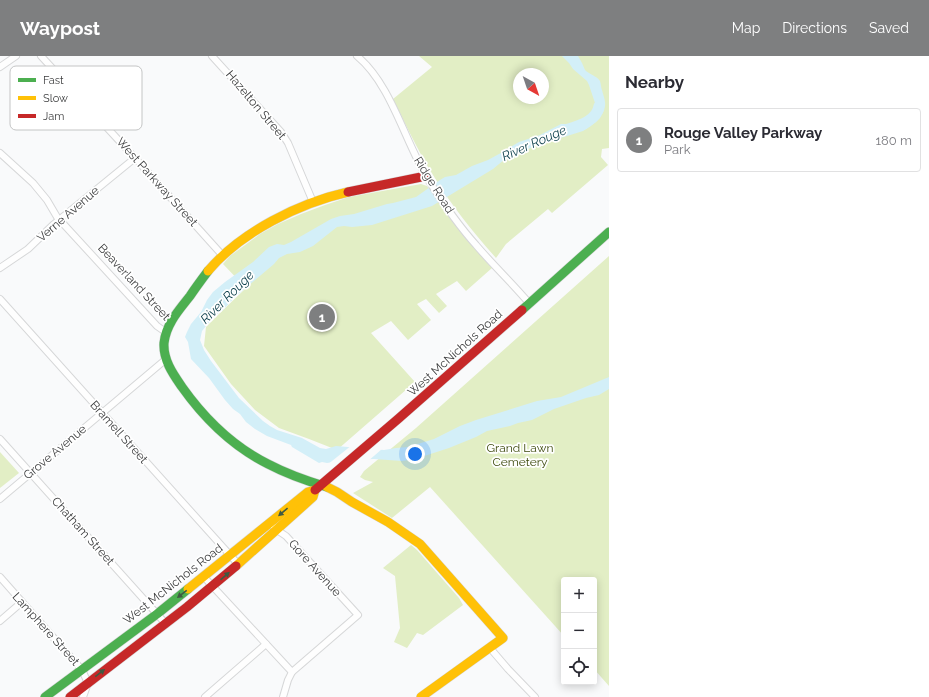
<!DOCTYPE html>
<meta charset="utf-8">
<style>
:root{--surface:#fff;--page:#f2f2f3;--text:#2b2b33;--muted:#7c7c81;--line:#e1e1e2;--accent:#7e7f80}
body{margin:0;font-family:Raleway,sans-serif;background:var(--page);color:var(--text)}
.controls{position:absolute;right:12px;bottom:12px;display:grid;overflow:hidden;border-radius:4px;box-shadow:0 2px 10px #0003}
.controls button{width:36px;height:36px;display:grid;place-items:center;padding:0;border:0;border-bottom:1px solid var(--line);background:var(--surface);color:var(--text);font:20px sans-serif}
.compass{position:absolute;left:513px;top:12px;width:36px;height:36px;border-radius:50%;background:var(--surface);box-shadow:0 2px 10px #0003;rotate:140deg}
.you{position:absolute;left:415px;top:398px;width:14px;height:14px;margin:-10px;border:3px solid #fff;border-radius:50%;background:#1a73e8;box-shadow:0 0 0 6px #1a73e833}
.badge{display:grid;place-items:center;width:26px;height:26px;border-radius:50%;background:var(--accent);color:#fff;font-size:13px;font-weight:700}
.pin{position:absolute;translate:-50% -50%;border:2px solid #fff;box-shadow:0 1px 4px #0006}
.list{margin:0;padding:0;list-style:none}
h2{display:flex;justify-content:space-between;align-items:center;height:52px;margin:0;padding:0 16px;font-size:17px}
h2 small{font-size:13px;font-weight:400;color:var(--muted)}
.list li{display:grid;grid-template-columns:26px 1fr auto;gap:12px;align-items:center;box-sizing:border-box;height:64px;margin:0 8px 8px;padding:0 8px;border:1px solid var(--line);border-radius:4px}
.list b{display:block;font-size:15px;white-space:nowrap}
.list p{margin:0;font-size:13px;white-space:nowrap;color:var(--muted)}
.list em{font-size:13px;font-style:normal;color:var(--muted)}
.icon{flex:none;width:22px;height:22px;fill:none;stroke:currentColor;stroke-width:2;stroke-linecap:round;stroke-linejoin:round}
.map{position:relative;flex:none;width:609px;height:641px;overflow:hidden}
header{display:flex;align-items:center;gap:24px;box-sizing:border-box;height:56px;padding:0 20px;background:var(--accent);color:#fff}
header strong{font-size:19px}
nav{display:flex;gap:22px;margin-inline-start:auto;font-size:14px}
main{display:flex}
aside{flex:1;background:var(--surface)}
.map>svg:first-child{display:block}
</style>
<header>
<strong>Waypost</strong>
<nav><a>Map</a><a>Directions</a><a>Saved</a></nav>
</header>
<main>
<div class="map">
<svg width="609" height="641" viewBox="0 0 609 641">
<rect width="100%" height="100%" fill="#f9fafb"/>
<!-- green -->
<g fill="#e2eec5" fill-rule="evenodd">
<path d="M 419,0 L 609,0 L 609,92 L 602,93 L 601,101 L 608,109 L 552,157 L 548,153 L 506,188 L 496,202 C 473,176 451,149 433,119 C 418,95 406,69 393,43 L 432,11 ZM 519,18 L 543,18 L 543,42 L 519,42 Z"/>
<path d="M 421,128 L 427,130 L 448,160 L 470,187 L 492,212 L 466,235 L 457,225 L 436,238 L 447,250 L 439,257 L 426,243 L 417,248 L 431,264 L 408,284 L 391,265 L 371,277 L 415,326 L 337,394 L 309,383 L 279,372 L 255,354 L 231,328 L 204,290 L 206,271 L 222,255 L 246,232 L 223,208 L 230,200 L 260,178 L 278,168 L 301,158 L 325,149 L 349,141 Z"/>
<path d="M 609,200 L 609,630 L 594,613 L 594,524 L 564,524 L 564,580 L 430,431 L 392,462 L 353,437 L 373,426 L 365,424 L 360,421 L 364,415 L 416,372 Z"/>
<path d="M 0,396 L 19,417 L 0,432 Z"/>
<path d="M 411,489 L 417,494 L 459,542 L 463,549 L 423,579 L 417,577 L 407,592 L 394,586 L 400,572 L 395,520 L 383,512 Z"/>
</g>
<!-- water -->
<path fill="#d3eff8" d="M 562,0 L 578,0 L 582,7 L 585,14 C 589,18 597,20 600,25 C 601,28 601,32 602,34 C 603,39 606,45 605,50 C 604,61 592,70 583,75 L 535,90 L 505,103 L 493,113 L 432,150 L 372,169 L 352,171 L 344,170 L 337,171 L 313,190 L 300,196 L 287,198 L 279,202 L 274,208 L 235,241 L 222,255 L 215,259 L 202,275 L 200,284 L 204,294 L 211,305 L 239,342 L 263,365 L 270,370 L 277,374 L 302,382 L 320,392 L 326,393 L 336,390 L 384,394 L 396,392 L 408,391 L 434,383 L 460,370 L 476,364 L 537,345 L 561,341 L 609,321 L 609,333 L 599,339 L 586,342 L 554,353 L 532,364 L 518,367 L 510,370 L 487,375 L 476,381 L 449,392 L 415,403 L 402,405 L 374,403 L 347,404 L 327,407 L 322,406 L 319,407 L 292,391 L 291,389 L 267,380 L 255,373 L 246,366 L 240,358 L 233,353 L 225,344 L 209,322 L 191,303 L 188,286 L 185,281 L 187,276 L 191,268 L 201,256 L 207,244 L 213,236 L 225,226 L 253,206 L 269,191 L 277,188 L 284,189 L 291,186 L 331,163 L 340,160 L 354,158 L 387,148 L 393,147 L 416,141 L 440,124 L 445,121 L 456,119 L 472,110 L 488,104 L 499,98 L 519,86 L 540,79 L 561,68 L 566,68 L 571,71 L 577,72 L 584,70 L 590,66 L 596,56 L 597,53 L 589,29 L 587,25 L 573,13 L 569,7 Z"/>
<!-- pier -->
<path fill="#f9fafb" d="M 352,389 L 380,392 L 382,393 L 367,406 L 347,406 L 327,409 Z"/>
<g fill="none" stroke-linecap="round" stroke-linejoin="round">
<!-- river -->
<path stroke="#d3eff8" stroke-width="11" d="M 559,76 C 573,71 597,67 599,50"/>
<!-- street casing -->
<g stroke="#d6d7d8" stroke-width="8">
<g id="street">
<path d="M 41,0 L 135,102 L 223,200"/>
<path d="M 212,0 L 281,76 L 288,87 L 313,146"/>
<path d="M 357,0 C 392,29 405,87 429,125 C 443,147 458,169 476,189 C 493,209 512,227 529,247"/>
<path d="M 0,11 L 16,0"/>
<path d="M 0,97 L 33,127 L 47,144 L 57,161 L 157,270 L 167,277"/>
<path d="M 0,212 L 28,193 L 54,168 L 135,102"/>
<path d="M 0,243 L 238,508"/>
<path d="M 0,383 L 166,568"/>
<path d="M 0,443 L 165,304"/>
<path d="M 274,471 L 277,474 L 286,480 L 358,559 L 292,616 L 288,624 L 283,641"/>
<path d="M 0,521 L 82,614 L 88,627 L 83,641"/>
<path d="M 204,521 L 292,616"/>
<path d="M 0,565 L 22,546"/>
<path d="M 490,592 L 508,613 L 535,641"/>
<path d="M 205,641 L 266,588"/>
</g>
</g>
<!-- fast casing -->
<g stroke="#d6d7d8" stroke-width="10">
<g id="fast">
<path d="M 208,215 C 202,223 196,231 190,240 C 179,254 166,268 164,287 C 163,304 173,318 182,331 C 204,362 234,391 268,408 C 287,418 307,425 327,431"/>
<path d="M 522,254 L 609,176"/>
<path d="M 45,641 L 157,558 L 188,533"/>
</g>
</g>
<!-- slow casing -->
<g stroke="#d6d7d8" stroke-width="10">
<g id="slow">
<path d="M 208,215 C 241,176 299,147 348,136"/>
<path d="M 327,431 L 337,436 L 352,446 L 388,466 L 420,488 L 503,582 L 421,641"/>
<path d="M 236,510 L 313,441 L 315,434"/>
<path d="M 188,533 L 308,436 L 315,434"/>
</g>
</g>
<!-- jam casing -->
<g stroke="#d6d7d8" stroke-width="10">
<g id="jam">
<path d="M 348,136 L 426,120"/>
<path d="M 315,434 L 398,363 L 522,254"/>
<path d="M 70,641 L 187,551 L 236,510"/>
</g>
</g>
<!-- street -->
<use href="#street" stroke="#fefefe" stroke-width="6"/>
<!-- fast -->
<use href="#fast" stroke="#4caf50" stroke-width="9"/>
<!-- slow -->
<use href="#slow" stroke="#ffc107" stroke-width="9"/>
<!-- jam -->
<use href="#jam" stroke="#c62828" stroke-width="9"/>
</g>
<!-- one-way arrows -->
<defs><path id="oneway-solid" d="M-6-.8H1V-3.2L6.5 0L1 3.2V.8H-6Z"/></defs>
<g fill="#405a42">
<use href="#oneway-solid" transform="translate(283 456) rotate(140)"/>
<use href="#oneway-solid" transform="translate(225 520) rotate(-41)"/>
<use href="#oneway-solid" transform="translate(182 538) rotate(142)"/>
<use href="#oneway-solid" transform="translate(100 617) rotate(-38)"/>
</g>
<g text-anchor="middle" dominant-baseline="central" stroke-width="3.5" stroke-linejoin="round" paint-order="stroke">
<!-- street labels -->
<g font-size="12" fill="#3c3d3e" stroke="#fff">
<text transform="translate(256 49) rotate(50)">Hazelton Street</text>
<text transform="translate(157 126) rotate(48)">West Parkway Street</text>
<text transform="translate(434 129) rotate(58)">Ridge Road</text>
<text transform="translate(68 158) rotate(-41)">Verne Avenue</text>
<text transform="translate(134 226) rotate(47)">Beaverland Street</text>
<text transform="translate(455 297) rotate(-42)">West McNichols Road</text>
<text transform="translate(119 376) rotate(48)">Bramell Street</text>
<text transform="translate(55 396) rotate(-40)">Grove Avenue</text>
<text transform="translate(83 475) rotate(48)">Chatham Street</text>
<text transform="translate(315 512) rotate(48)">Gore Avenue</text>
<text transform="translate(173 528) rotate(-38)">West McNichols Road</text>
<text transform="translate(46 573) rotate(48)">Lamphere Street</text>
</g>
<!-- park labels -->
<g font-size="12" fill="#3c490c" stroke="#fff">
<text x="520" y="392">Grand Lawn<tspan x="520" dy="14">Cemetery</tspan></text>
</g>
<!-- water labels -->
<g font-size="13" font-style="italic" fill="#0b3f4b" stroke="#fff">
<text transform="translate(534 87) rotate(-24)">River Rouge</text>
<text transform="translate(227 241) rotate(-45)">River Rouge</text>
</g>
</g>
<!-- legend -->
<rect x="10" y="10" width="132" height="64" rx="6" fill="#fff" stroke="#c4c5c5" stroke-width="1"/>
<rect x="18" y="22" width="18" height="4" fill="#4caf50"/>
<rect x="18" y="40" width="18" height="4" fill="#ffc107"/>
<rect x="18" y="58" width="18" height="4" fill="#c62828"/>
<g font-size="11" fill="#3c3d3e">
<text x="43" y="28">Fast</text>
<text x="43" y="46">Slow</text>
<text x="43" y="64">Jam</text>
</g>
</svg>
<div class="controls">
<button>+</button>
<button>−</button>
<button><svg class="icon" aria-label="locate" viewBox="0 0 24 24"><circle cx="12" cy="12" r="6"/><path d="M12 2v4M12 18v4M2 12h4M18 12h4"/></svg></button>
</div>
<svg class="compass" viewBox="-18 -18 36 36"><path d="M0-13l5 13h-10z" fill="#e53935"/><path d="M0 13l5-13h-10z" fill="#7c7c81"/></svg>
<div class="you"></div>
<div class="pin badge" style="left:322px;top:261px">1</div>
</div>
<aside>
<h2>Nearby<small></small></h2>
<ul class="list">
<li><span class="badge">1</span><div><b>Rouge Valley Parkway</b><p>Park</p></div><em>180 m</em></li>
</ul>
</aside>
</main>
